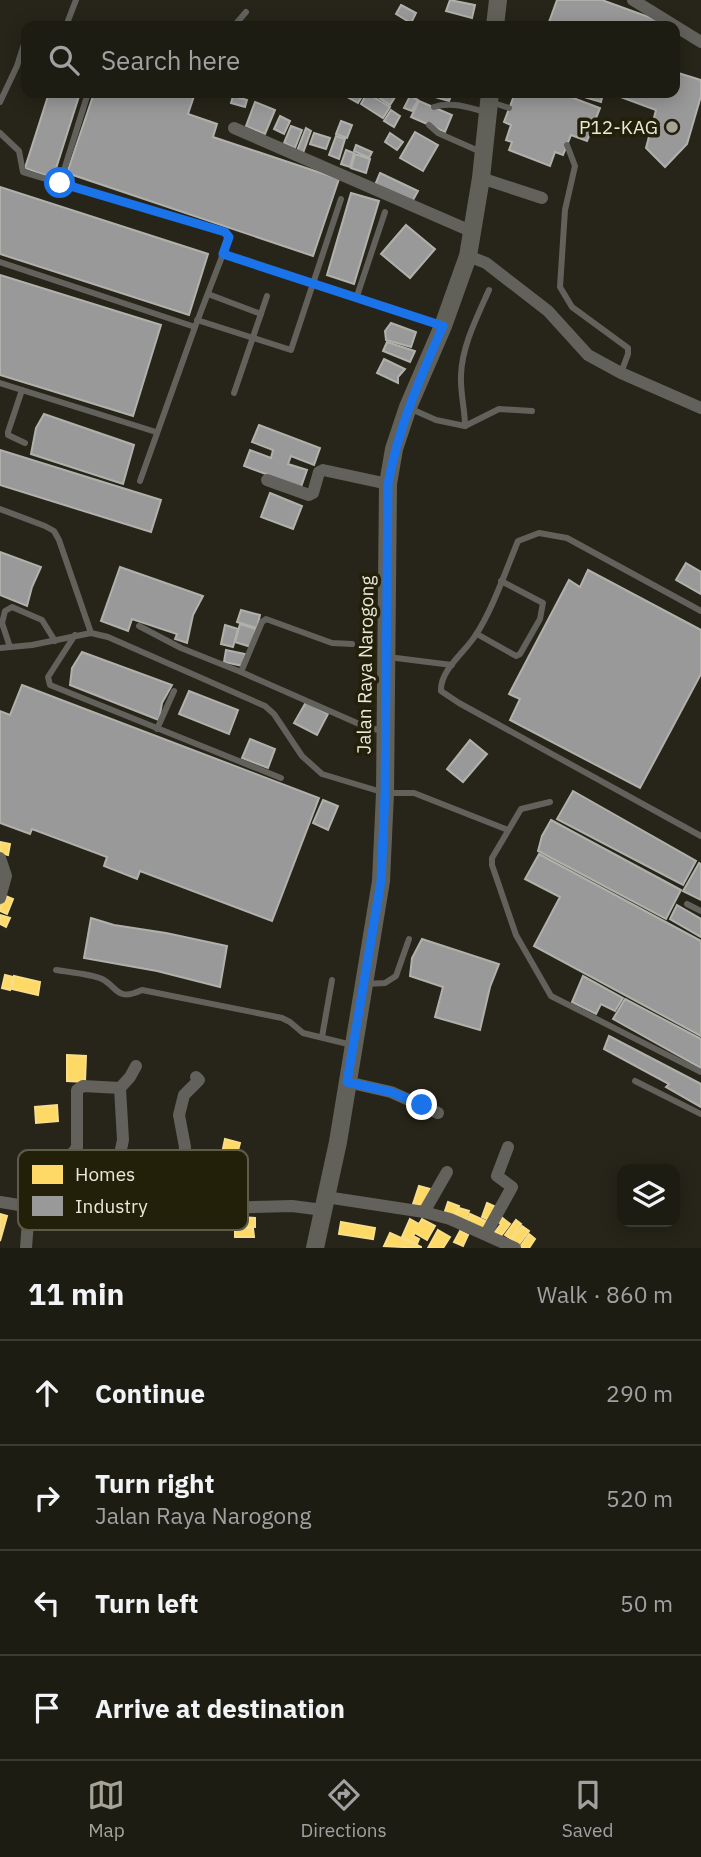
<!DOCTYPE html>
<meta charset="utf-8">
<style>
:root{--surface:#1d1c13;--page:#2a2921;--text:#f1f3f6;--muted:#a0a1a0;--line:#3b3a33;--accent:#a5a496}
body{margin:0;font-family:"IBM Plex Sans",sans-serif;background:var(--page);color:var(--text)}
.controls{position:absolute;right:21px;bottom:21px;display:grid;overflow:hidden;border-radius:14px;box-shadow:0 4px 18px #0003}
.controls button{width:63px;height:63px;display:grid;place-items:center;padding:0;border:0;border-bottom:2px solid var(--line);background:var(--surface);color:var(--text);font:35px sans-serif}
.stop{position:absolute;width:21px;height:21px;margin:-16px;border:5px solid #1a73e8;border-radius:50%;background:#fff}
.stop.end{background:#1a73e8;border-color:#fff;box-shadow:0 2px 7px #0008}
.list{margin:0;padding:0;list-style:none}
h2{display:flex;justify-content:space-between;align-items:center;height:91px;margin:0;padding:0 28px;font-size:30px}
h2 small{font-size:23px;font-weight:400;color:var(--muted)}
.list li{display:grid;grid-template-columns:46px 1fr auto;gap:21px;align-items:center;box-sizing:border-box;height:105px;padding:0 28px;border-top:2px solid var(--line)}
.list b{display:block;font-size:26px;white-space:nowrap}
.list p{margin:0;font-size:23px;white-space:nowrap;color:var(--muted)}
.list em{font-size:23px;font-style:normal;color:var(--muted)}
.icon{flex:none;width:38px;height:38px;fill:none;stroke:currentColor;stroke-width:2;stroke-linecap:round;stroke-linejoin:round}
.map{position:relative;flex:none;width:701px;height:1248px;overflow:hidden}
.search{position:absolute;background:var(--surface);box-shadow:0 4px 18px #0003;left:21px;right:21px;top:21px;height:77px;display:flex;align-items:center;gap:18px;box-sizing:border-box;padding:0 24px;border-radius:14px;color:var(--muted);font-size:26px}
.sheet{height:511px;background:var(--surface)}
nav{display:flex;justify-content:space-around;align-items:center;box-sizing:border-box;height:98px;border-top:2px solid var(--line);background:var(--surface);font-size:19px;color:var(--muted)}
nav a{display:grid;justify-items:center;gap:4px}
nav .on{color:var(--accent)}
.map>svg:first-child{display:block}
</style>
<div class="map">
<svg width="701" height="1248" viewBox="0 0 701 1248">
<rect width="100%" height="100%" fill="#272519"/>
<!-- homes -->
<g fill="#ffd966" stroke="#f8de89" stroke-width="2">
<path d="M 0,842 L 10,844 L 8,855 L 0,853 Z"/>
<path d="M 3,895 L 13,899 L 7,914 L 0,911 Z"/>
<path d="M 0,915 L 10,918 L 6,927 L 0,924 Z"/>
<path d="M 5,975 L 13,977 L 10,990 L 2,988 Z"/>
<path d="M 14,976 L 40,982 L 38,995 L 12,989 Z"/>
<path d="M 67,1055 L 86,1056 L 85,1082 L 67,1081 Z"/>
<path d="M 57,1105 L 58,1121 L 36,1123 L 35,1107 Z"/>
<path d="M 225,1139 L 240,1143 L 236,1158 L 247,1161 L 245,1176 L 233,1174 L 230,1185 L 216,1182 Z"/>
<path d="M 419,1186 L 430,1189 L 424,1207 L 413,1204 Z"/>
<path d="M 448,1202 L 459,1206 L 454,1218 L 444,1214 Z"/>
<path d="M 487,1203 L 496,1207 L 491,1221 L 482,1217 Z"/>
<path d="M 459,1208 L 469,1211 L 466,1220 L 456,1217 Z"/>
<path d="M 0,1214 L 7,1216 L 0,1241 Z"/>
<path d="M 470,1214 L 490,1223 L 486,1231 L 467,1222 Z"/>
<path d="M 500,1216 L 510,1224 L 501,1236 L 495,1232 L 501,1224 L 496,1220 Z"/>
<path d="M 240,1217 L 255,1218 L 255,1227 L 240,1226 Z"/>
<path d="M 410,1219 L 419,1224 L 422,1219 L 435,1226 L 427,1240 L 415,1233 L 413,1236 L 419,1239 L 417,1244 L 402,1237 Z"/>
<path d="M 516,1220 L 521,1224 L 511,1239 L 505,1235 Z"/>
<path d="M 341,1222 L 375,1228 L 373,1239 L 339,1234 Z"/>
<path d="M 522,1226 L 529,1231 L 517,1247 L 510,1243 Z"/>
<path d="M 235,1228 L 253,1228 L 254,1237 L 235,1237 Z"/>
<path d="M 438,1230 L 450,1237 L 443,1248 L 428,1248 Z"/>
<path d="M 460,1231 L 468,1235 L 463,1246 L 454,1242 Z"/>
<path d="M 390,1233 L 421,1247 L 421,1248 L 384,1246 Z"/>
<path d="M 529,1234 L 535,1239 L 529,1248 L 522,1248 L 520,1247 Z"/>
</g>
<!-- industry -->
<g fill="#999" stroke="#b1b1ac" stroke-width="2">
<path d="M 450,0 L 475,5 L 472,18 L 446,11 Z"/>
<path d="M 557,0 L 602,0 L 660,21 L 658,26 L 563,26 L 549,22 Z"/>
<path d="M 401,5 L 416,13 L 411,23 L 396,14 Z"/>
<path d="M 675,72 L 701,80 L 701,96 L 687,144 L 665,167 L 646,148 L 656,110 L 610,93 L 675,93 Z"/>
<path d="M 49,93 L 80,93 L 53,178 L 25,168 Z"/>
<path d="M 94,93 L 195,93 L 188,114 L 217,124 L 213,137 L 339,179 L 313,256 L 67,173 Z"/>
<path d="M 340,93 L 364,93 L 358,103 Z"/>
<path d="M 367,93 L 390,107 L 383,118 L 361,104 Z"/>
<path d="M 372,93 L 395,93 L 397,94 L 390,105 Z"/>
<path d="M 428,93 L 452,93 L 449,101 L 428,95 Z"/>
<path d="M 515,93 L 560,93 L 600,108 L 587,141 L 571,135 L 563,155 L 555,152 L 550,166 L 509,150 L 512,142 L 506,140 L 511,125 L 504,122 Z"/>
<path d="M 571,93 L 603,93 L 601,102 Z"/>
<path d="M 233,96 L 247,100 L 245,107 L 231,103 Z"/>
<path d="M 410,96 L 418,100 L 412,111 L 404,108 Z"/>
<path d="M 419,101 L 452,115 L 445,132 L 411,117 Z"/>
<path d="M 255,102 L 275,110 L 265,134 L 246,126 Z"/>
<path d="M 391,110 L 400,116 L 394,127 L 384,121 Z"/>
<path d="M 280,116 L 290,121 L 284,134 L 274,129 Z"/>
<path d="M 341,121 L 352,125 L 347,138 L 336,134 Z"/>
<path d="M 291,126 L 302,130 L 295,148 L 284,143 Z"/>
<path d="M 306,128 L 311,131 L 303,153 L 297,151 Z"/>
<path d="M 415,132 L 438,145 L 423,171 L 400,158 Z"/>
<path d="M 314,133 L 330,138 L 326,149 L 310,144 Z"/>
<path d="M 390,133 L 403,142 L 397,150 L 385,142 Z"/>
<path d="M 336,136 L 345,139 L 339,159 L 329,155 Z"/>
<path d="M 356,145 L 372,152 L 369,158 L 354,151 Z"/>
<path d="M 346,150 L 354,153 L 350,167 L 341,164 Z"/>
<path d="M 355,154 L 370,159 L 366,173 L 351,168 Z"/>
<path d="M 380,173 L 418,191 L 412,202 L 375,185 Z"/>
<path d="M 0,187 L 208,254 L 189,315 L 0,254 Z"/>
<path d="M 351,193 L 379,201 L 354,284 L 327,275 Z"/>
<path d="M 406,225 L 435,249 L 410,278 L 381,254 Z"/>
<path d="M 0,275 L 161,325 L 133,416 L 0,375 Z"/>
<path d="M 391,323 L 416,332 L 411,347 L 386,340 L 385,331 Z"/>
<path d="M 387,342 L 415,351 L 410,362 L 383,351 Z"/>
<path d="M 384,359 L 405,369 L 398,377 L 398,383 L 377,373 Z"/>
<path d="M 44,414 L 134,445 L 123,484 L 31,454 L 36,428 Z"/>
<path d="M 259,425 L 320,448 L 314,465 L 291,456 L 288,464 L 307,470 L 301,487 L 244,466 L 250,450 L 271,458 L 273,450 L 252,442 Z"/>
<path d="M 0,450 L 161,500 L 151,532 L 0,485 Z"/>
<path d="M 270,493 L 302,506 L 293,529 L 261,517 Z"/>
<path d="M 0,552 L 41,567 L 32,587 L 27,606 L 0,595 Z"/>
<path d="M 686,563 L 701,572 L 701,594 L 676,580 Z"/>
<path d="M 120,567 L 203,596 L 193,615 L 187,643 L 175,639 L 177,634 L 132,619 L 128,631 L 101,621 Z"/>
<path d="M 588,570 L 701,630 L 701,674 L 640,788 L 510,720 L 520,699 L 509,694 L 569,580 L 580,587 Z"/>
<path d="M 241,610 L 260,615 L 257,628 L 237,622 Z"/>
<path d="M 240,624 L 256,629 L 251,647 L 235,642 Z"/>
<path d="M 225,625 L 238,629 L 233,647 L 221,644 Z"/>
<path d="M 226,650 L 245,654 L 243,666 L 224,662 Z"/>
<path d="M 82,652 L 172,685 L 162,703 L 159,720 L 70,685 L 72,668 Z"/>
<path d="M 22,685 L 319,798 L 272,921 L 140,871 L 137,879 L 104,866 L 107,857 L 32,829 L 30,834 L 0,823 L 0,711 L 10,715 Z"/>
<path d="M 189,691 L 238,710 L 229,734 L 179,714 Z"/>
<path d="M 306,702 L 328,714 L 317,735 L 294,723 Z"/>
<path d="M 250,739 L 275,749 L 268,768 L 242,758 Z"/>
<path d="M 470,740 L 487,754 L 463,782 L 447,769 Z"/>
<path d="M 573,791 L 696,861 L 683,885 L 557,819 Z"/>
<path d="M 323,800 L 338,806 L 328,830 L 313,823 Z"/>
<path d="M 551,820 L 681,890 L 666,919 L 538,851 L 542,836 Z"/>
<path d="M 539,854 L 701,941 L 701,1036 L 534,946 L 560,897 L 525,879 Z"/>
<path d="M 699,863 L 701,864 L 701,900 L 683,891 Z"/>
<path d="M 677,905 L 701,919 L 701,937 L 670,919 Z"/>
<path d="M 91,918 L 114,925 L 166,933 L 227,946 L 220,987 L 157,971 L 84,958 Z"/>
<path d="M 422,939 L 499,964 L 490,987 L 480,1030 L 435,1017 L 443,987 L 410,976 L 412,958 Z"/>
<path d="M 583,976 L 623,998 L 615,1011 L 601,1004 L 596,1014 L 572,1002 Z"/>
<path d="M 625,999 L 701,1039 L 701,1068 L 613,1019 Z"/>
<path d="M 609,1036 L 701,1084 L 701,1107 L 666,1087 L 669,1084 L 604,1049 Z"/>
</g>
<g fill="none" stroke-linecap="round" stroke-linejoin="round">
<!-- service -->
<g stroke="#62615c" stroke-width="6">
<path d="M 66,26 L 76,0"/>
<path d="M 234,26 L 246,12"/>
<path d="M 0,102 L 17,66 L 26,38"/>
<path d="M 491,102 L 509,108"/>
<path d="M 434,107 C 451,101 469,108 486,112"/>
<path d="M 429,125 L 438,133 L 481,152"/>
<path d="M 0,133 L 19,151 L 23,172 L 225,232 L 229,237 L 223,254 L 442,325"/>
<path d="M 567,145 L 575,166 L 565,210 L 560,287 L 572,307 L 628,348 L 628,354 L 621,373"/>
<path d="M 60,183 L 88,93"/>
<path d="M 0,262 L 195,327"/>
<path d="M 208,294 L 261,314"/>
<path d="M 357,296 L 385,212"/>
<path d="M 197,320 L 291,350 L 341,199"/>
<path d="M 0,383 L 156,432"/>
<path d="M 22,390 L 8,432 L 8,435 L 25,443"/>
<path d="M 234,393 L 267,296"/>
<path d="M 409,408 L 436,420 L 465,426 L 499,409 L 532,411"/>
<path d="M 465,426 C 465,409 460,392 461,375 C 462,346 477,317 489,290"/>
<path d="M 140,481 L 195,327 L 223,254"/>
<path d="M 0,509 L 45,526 L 54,531 L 59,540 L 91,633 L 108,637 L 265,706 L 274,714 L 302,756 L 322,774 L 385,793 L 414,793 L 508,830"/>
<path d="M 701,611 L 567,538 L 539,533 L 518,541 C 506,570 492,611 475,636 C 465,652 440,670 441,691 L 459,703 L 701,836"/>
<path d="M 139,626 L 181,648 L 241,672 L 366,727 L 383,731"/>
<path d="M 477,634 L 516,656 L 520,654 L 540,619 L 543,603 L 501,581"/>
<path d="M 75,635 L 48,677 L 50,685 L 281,778"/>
<path d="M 10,647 L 2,623 L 5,611 L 12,607 L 42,620 L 55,641"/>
<path d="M 0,648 L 32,645 L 91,633"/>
<path d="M 388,657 L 452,665"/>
<path d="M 241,672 L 262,622 L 266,619 L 332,643 L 352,644"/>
<path d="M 157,729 L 174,691"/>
<path d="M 550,802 L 521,809 L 492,858 L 492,865 L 516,935 L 551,996 L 701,1072"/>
<path d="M 687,904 L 701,911"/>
<path d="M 56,970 C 68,972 91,974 102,979 C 118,987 116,1002 142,990 L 282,1018 L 290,1022 L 303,1033 L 352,1045"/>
<path d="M 366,984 L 385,983 L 396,976 L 409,939"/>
<path d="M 322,1037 L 332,980"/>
<path d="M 635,1081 L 701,1114"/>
</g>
<!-- minor -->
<g stroke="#62615c" stroke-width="12">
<path d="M 633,0 L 701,42"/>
<path d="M 234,128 L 473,232"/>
<path d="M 481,178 L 542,198"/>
<path d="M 468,256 L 486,263 L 548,311 L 588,355 L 621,373 L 701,408"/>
<path d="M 267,480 L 309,495 L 313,493 L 319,472 L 323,470 L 388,484"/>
<path d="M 0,858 L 6,876 L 0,898"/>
<path d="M 347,1082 L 391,1092 L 438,1113"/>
<path d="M 73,1155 L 109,1157 L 120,1154 L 123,1140 L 120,1088"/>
<path d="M 326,1197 L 424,1212 L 450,1219 L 515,1248"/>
<path d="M 0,1202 L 62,1212 L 292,1206 L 323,1210"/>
<path d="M 183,1209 L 181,1194 L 185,1147 L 179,1115 L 184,1095 L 199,1080 L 196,1077"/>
<path d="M 62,1212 C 60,1199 51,1174 62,1163 C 67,1157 73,1155 77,1147 L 77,1090 L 83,1086 L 120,1088 L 130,1077 L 136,1066"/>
<path d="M 424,1212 L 447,1172"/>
<path d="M 486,1234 L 512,1187 L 497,1176 L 508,1147"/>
<path d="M 26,1248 L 29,1208"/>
</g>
<!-- primary -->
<g stroke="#626159" stroke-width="18">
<path d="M 495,26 L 498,0"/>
<path d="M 315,1248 L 338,1142 L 381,881 L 385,793 L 388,484 L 394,449 L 408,407 L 443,326 L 468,256 L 481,178 L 490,93"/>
</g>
</g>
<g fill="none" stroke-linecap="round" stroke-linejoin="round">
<!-- route -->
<path stroke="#1a73e8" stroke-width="9" d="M 60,183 L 225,232 L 229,237 L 223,254 L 443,326 C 420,378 398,428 388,484 L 385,793 L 381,881 L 347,1082 L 391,1092 L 422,1105"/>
</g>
<!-- markers -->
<circle fill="#a5a496" stroke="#232009" stroke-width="2.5" cx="672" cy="127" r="7"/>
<g text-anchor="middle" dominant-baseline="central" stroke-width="7" stroke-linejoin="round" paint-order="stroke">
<!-- poi labels -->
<g font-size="19" fill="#e9e8da" stroke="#232009" text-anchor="end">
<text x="658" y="127">P12-KAG</text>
</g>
<!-- street labels -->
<g font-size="19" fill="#e9e8da" stroke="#232009">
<text transform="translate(365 665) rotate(-89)">Jalan Raya Narogong</text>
</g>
</g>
<!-- legend -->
<rect x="18" y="1150" width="230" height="80" rx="10" fill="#232009" stroke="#5e5c48" stroke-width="2"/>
<rect x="32" y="1165" width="31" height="19" fill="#ffd966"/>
<rect x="32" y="1196" width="31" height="20" fill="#999"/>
<g font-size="19" fill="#e9e8da">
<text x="75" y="1181">Homes</text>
<text x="75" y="1213">Industry</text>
</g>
</svg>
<div class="controls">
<button><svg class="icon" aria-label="layers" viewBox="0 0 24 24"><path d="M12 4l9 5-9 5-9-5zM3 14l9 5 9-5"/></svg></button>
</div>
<div class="stop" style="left:60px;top:183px"></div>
<div class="stop end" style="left:422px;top:1105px"></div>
<div class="search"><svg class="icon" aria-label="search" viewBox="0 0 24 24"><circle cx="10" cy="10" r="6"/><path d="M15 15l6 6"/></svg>Search here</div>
</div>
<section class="sheet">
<h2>11 min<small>Walk · 860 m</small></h2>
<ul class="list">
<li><svg class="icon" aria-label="ahead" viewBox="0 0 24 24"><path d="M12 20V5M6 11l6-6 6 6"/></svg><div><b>Continue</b></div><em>290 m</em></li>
<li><svg class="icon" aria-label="right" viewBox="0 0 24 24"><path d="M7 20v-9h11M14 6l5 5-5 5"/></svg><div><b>Turn right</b><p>Jalan Raya Narogong</p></div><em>520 m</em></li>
<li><svg class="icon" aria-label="left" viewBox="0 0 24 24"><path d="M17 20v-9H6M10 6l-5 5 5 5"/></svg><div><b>Turn left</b></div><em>50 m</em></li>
<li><svg class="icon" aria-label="arrive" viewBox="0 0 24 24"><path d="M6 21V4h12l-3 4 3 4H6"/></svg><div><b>Arrive at destination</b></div></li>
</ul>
</section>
<nav>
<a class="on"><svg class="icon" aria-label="map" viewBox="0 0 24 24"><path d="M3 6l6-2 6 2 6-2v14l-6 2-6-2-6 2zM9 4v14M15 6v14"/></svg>Map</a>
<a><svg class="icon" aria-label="directions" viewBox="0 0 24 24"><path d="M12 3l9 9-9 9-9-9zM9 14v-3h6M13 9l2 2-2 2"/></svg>Directions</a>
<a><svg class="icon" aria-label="saved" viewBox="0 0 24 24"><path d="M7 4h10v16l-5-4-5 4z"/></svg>Saved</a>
</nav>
